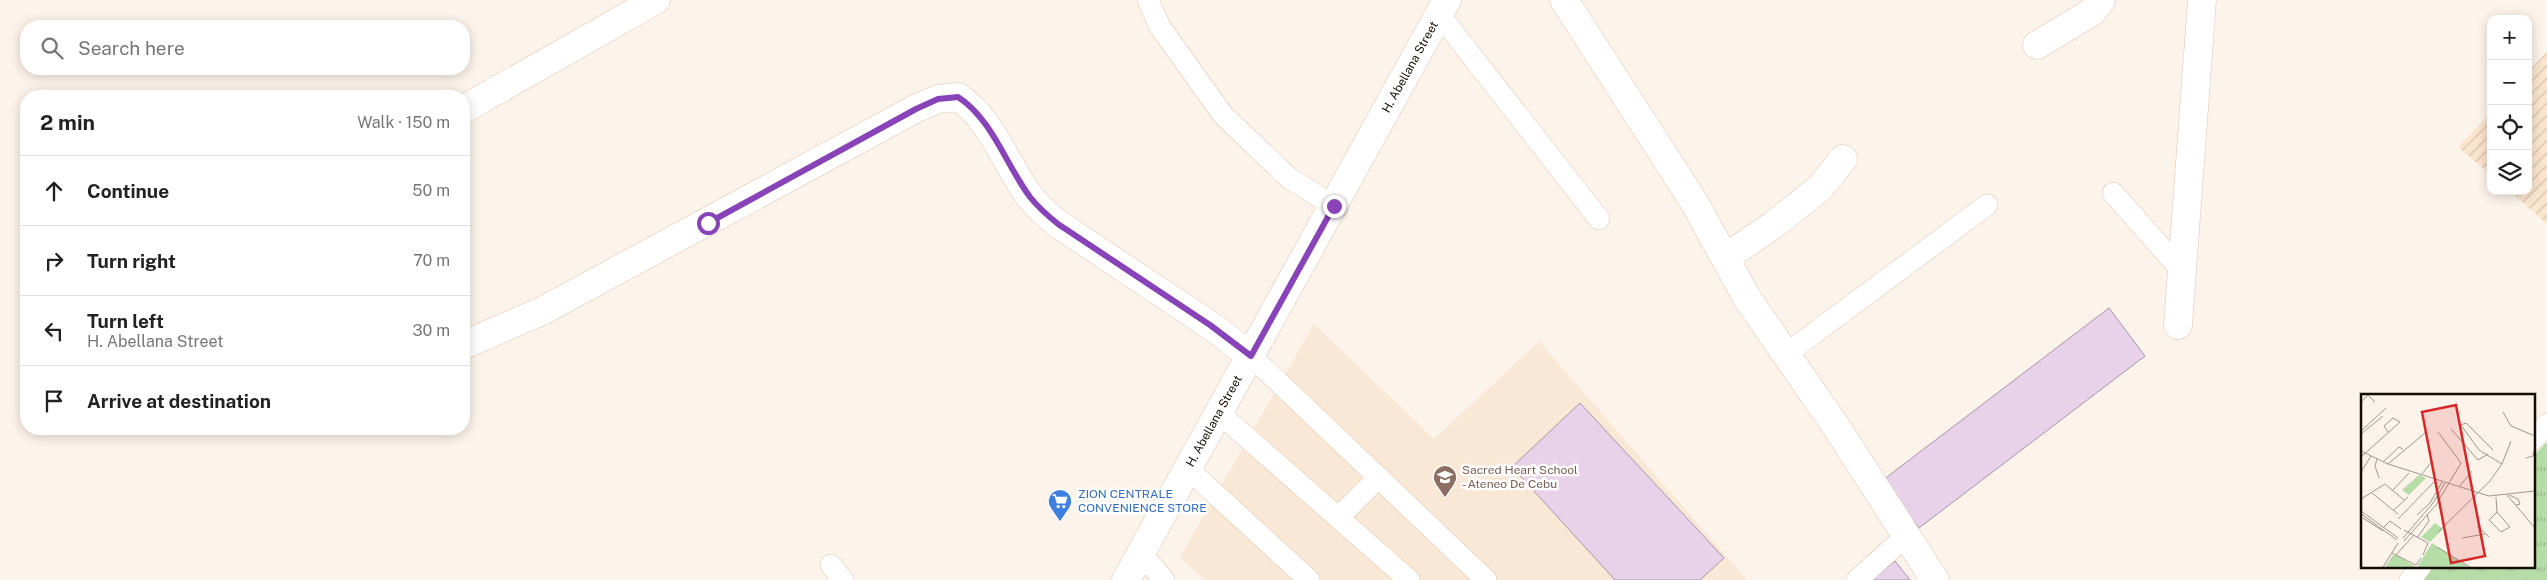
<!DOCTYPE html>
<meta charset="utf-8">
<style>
:root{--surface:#fff;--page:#f2f2f2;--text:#222;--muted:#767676;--line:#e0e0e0}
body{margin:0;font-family:"Public Sans",sans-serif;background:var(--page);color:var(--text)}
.controls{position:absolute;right:15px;top:15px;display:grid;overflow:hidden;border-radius:10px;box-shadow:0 2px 12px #0003}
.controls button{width:45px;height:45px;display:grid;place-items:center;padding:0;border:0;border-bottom:1px solid var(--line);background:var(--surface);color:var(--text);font:25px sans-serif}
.stop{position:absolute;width:15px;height:15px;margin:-11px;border:4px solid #8743b7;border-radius:50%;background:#fff}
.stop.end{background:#8743b7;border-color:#fff;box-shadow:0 1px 5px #0008}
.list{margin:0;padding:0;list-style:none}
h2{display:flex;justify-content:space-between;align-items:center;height:65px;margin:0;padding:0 20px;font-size:21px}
h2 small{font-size:16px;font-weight:400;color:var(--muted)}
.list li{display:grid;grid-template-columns:32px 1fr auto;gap:15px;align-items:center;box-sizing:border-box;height:70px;padding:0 20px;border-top:1px solid var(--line)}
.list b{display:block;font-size:19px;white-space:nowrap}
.list p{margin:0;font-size:16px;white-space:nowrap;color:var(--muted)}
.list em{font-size:16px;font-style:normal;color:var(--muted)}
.icon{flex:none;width:28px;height:28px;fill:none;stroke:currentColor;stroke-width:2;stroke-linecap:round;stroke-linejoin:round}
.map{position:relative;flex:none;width:2547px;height:580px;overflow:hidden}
.search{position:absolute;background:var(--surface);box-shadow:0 2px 12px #0003;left:20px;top:20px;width:450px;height:55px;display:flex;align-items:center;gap:12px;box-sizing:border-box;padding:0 18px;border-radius:20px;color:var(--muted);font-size:19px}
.panel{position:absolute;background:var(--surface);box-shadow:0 2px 12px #0003;left:20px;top:90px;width:450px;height:345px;border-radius:20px}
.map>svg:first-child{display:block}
</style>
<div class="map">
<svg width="2547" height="580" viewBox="0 0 2547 580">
<defs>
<pattern id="industrial-furrows" width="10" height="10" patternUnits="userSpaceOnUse" patternTransform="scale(1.25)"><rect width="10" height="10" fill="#fce5cf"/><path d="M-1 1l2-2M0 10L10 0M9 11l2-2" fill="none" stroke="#d7c3b0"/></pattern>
<pattern id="grass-tufts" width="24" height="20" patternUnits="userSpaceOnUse" patternTransform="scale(1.25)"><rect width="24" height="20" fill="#b6dca8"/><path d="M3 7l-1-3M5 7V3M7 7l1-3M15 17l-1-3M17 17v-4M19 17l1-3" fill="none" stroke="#9cbc8f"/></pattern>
</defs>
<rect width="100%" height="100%" fill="#fcf3ea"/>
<!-- industrial -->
<g fill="url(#industrial-furrows)">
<path d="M 2547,52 L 2547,224 L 2510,191 L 2528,191 L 2528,72 Z"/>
<path d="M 2491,112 L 2491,175 L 2458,147 Z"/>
</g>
<!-- education -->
<path fill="#f9e8d6" d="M 1314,324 L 1434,439 L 1539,341 L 1747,580 L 1205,580 L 1180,557 Z"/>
<!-- grass -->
<path fill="url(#grass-tufts)" d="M 2547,442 L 2547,580 L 2410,580 L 2424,566 L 2533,566 L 2533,456 Z"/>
<!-- building -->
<g fill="#e7d2e9" stroke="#a793a9">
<path d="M 2109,308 L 2145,356 L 1919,528 L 1883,480 Z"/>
<path d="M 1580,403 L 1724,558 L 1700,580 L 1615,580 L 1512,467 Z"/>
<path d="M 1895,561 L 1910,580 L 1872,580 Z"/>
</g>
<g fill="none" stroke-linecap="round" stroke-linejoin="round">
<!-- service casing -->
<g stroke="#dcc6b0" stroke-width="22">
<g id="service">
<path d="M 1148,0 L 1160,27 L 1223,115 L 1289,178 L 1334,206"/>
<path d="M 1439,14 L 1599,219"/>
<path d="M 2113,193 L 2181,270"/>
<path d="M 1786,354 L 1987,205"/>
<path d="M 1251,356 L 1486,580"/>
<path d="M 1219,413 L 1409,580"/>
<path d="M 2533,439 L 2547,424"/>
<path d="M 1188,469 L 1309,580"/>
<path d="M 1339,517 L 1379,477"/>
<path d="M 1141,553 L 1164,580"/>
<path d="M 831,565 L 843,580"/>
<path d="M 1857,580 L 1906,536"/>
<path d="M 2410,580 L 2421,566"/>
</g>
</g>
<!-- minor casing -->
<g stroke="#dcc6b0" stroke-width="29">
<g id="minor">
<path d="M 1564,0 L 1694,202 L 1747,298 L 1837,428 L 1935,580"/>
<path d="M 2037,45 L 2092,12 L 2101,0"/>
<path d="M 464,109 L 656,0"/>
<path d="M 1726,257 L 1772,226 L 1820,188 L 1843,159"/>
<path d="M 2178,325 L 2202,0"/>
<path d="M 464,345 L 544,310 L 915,109 L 938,99 L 958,97 C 992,119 1006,165 1030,197 C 1038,207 1048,216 1058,224 L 1210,325 L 1251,356"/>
</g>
</g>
<!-- secondary casing -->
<g stroke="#dcc6b0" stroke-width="29">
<path id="secondary" d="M 1126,580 L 1447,0"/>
</g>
<!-- service -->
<use href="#service" stroke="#fff" stroke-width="21"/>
<!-- minor -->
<use href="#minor" stroke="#fff" stroke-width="28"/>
<!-- secondary -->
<use href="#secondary" stroke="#fff" stroke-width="28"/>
</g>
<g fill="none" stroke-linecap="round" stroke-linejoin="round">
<!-- route -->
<path stroke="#8743b7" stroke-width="6" d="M 708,223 L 916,109 L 938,99 L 958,97 C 992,119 1006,165 1030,197 C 1038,207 1048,216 1058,224 L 1210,325 L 1251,356 L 1334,206"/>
</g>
<!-- icons -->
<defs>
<g id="school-pin" transform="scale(1.25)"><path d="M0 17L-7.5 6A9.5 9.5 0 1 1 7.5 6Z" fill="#8d6e63" stroke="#fff"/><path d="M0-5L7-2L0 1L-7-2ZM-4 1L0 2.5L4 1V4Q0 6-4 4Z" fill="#fff"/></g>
<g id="supermarket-pin" transform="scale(1.25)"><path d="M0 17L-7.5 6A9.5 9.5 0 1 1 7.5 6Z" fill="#3f7fe0" stroke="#fff"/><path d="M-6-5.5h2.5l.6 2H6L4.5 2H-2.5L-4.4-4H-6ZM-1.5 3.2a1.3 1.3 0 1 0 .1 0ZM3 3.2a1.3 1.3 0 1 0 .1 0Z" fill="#fff"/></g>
</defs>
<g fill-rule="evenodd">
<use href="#school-pin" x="1445" y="477"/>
<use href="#supermarket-pin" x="1060" y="501"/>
</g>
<g text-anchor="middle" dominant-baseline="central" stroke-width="5" stroke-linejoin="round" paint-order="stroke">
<!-- street labels -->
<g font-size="12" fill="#130c05" stroke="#fff">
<text transform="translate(1410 67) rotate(-61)">H. Abellana Street</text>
<text transform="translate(1214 421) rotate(-61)">H. Abellana Street</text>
</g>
<!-- education labels -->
<g font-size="12" fill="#785e54" stroke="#fff" text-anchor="start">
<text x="1462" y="470">Sacred Heart School<tspan x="1462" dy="14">- Ateneo De Cebu</tspan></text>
</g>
<!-- shop labels -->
<g font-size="12" fill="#366cbe" stroke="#fff" text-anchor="start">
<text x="1078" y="494">ZION CENTRALE<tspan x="1078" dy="14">CONVENIENCE STORE</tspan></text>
</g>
</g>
<!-- overview -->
<g transform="translate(2361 394)">
<rect width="174" height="174" fill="#fcf3ea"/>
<path d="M 58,81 L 65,84 L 48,101 L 41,96 ZM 74,129 L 82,135 L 69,148 L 60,143 ZM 71,149 L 106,172 L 105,173 L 56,173 Z" fill="#b6dca8"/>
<path d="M 32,161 L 37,162 L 55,173 L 24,173 Z" fill="#b6dca8"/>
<path fill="none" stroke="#9f978e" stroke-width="1" d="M 0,8 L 7,1 L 14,8M 142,18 L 150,32 L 174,42M 90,35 L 117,66 L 127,60M 0,37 L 25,14M 0,40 L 22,22M 132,56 L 105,29 L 100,31 L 118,56 L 141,70M 0,57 L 27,70 L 128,102 L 174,97M 0,63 L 39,28 L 32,24 L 23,32 L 27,38M 165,64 L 172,62 L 174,53M 16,65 L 14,72 L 18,84M 22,68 L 38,53 L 42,55M 27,70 L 64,39M 0,78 L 10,62M 61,80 L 71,67M 98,93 L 111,77M 32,96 L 48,79M 11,99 L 37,120M 146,101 L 174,134M 148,101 L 157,105 L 159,110 L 155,111M 135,103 L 136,118M 0,105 L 24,90 L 43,106M 33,116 L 47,103M 0,117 L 37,144M 136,118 L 149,133 L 140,138 L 128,126 ZM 0,120 L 36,146M 56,121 L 69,109 L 81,88M 2,124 L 22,137M 37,125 L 75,86M 116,132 L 128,143M 23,133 L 29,127 L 40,135M 43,136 L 67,149 L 62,161M 77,138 L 129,87 L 141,70 L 150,47M 42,144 L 72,109 L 84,89M 56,144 L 68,127 L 66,120M 101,144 L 124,140M 43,147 L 75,111 L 100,69 L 77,38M 76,153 L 109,173M 31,159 L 55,171 L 60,164M 35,161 L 53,141M 22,173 L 37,149"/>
<path fill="#d62828" fill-opacity="0.15" stroke="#d62828" stroke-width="2.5" d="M 95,11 L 124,162 L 90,169 L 61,18 Z"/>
<rect width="174" height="174" fill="none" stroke="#130c05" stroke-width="2.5"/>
</g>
</svg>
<div class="controls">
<button>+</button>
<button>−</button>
<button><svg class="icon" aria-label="locate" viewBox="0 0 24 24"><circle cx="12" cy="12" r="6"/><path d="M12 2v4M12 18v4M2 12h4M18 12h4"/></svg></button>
<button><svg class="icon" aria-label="layers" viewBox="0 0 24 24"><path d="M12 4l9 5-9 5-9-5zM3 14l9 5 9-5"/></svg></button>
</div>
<div class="stop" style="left:708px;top:223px"></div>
<div class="stop end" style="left:1334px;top:206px"></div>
<div class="search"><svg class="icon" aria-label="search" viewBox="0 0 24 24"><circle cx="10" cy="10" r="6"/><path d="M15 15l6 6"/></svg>Search here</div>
<section class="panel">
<h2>2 min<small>Walk · 150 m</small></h2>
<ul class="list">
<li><svg class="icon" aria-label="ahead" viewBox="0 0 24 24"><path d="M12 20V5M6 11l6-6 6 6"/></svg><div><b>Continue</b></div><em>50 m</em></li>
<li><svg class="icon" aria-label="right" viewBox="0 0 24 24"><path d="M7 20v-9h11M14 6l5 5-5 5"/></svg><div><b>Turn right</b></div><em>70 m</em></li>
<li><svg class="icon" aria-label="left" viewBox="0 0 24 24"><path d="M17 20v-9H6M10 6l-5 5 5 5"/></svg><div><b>Turn left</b><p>H. Abellana Street</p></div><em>30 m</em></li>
<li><svg class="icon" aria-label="arrive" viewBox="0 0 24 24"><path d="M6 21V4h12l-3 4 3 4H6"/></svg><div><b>Arrive at destination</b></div></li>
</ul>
</section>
</div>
